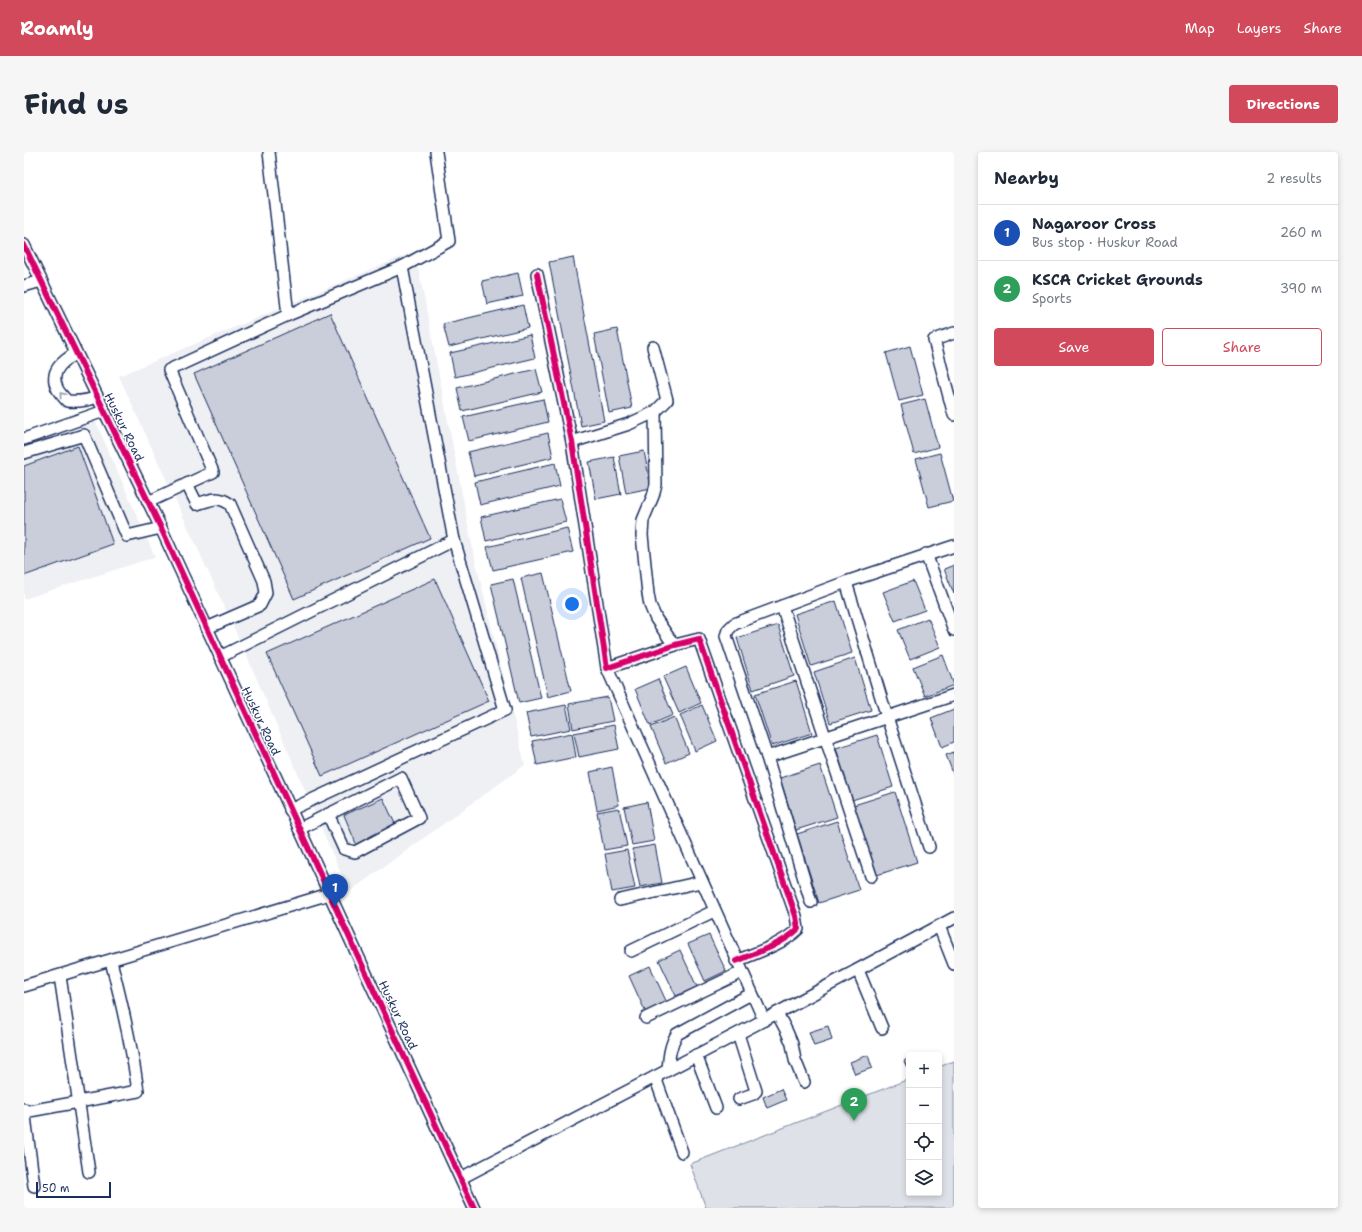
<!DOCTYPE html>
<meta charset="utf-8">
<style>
:root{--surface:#fff;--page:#f6f6f7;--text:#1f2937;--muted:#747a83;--line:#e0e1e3;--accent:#d1495b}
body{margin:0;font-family:"Shantell Sans",sans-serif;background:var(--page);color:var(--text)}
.controls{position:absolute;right:12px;bottom:12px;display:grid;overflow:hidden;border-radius:4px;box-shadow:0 2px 6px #0003}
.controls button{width:36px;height:36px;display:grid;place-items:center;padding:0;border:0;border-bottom:1px solid var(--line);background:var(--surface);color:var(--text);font:20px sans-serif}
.scale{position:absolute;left:12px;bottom:10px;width:75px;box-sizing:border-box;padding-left:4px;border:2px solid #1b2f5e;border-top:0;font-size:11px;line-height:14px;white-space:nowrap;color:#1b2f5e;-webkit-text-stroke:3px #fff;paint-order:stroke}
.you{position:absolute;left:548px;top:452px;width:14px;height:14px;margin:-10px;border:3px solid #fff;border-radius:50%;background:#1a73e8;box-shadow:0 0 0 6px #1a73e833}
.badge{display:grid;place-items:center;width:26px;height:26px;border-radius:50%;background:var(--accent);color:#fff;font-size:13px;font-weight:700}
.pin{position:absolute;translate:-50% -33px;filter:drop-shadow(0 1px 2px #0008)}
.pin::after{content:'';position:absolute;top:21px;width:14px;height:12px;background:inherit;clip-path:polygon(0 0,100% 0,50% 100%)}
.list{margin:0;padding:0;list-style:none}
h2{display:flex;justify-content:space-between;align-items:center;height:52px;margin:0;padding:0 16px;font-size:17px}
h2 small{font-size:13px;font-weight:400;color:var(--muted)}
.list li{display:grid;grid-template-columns:26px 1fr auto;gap:12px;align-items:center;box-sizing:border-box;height:56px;padding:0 16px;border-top:1px solid var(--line)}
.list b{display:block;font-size:15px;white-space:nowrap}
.list p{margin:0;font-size:13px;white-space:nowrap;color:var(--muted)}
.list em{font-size:13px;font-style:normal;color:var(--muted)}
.actions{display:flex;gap:8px;padding:12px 16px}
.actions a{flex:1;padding:9px 0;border:1px solid var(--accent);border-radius:4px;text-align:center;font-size:14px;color:var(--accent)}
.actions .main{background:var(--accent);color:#fff}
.icon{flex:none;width:22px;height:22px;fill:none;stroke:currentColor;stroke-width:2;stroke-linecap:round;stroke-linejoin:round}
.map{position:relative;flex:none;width:930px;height:1056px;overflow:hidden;border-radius:4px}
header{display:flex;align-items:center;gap:24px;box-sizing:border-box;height:56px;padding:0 20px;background:var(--accent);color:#fff}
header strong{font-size:19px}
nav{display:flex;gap:22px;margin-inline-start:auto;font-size:14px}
.intro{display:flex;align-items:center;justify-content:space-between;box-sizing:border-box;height:96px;padding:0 24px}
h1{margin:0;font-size:28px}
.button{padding:10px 18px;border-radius:4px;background:var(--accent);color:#fff;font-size:14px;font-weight:700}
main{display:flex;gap:24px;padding:0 24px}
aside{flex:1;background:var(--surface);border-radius:4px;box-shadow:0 2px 6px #0003}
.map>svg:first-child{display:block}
</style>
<header>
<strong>Roamly</strong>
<nav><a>Map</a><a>Layers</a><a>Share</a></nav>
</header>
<div class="intro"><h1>Find us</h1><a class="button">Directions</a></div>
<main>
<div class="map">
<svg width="930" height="1056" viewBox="0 0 930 1056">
<rect width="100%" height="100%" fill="#fff"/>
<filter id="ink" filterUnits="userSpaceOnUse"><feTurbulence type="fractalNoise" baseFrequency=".025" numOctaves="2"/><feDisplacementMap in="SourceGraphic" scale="8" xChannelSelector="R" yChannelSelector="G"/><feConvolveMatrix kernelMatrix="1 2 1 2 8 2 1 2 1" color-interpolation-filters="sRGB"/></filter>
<g filter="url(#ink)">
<!-- built -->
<g fill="#eff0f4">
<path d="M 391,99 L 449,398 L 501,613 L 325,740 L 224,507 L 95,224 Z"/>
<path d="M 68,261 L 131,405 L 0,447 L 0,283 Z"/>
</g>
<!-- green -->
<path fill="#dee1e7" stroke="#7c88a2" d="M 930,909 L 930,1056 L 682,1056 L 666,1012 L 885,927 L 885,1041 L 915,1041 L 915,915 Z"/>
<!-- building -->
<g fill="#caceda" stroke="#1b2f5e">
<path d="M 549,105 L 580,269 L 557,274 L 525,110 Z"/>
<path d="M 494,121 L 499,144 L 463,152 L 458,129 Z"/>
<path d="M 499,153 L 504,176 L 425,195 L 419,172 Z"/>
<path d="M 306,161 L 406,386 L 270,447 L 170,222 Z"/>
<path d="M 593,177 L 608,256 L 585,261 L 570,182 Z"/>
<path d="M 506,183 L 511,206 L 431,225 L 426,201 Z"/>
<path d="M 886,194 L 899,243 L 875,249 L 862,201 Z"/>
<path d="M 512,217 L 518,240 L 438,259 L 433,236 Z"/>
<path d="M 519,247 L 524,270 L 445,289 L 439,265 Z"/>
<path d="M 901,247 L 914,295 L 890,302 L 877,253 Z"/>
<path d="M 524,281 L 529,305 L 450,324 L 444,300 Z"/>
<path d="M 54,294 L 89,392 L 0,424 L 0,314 Z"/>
<path d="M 620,299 L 627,336 L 602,341 L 595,304 Z"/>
<path d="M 916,301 L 929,349 L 905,355 L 892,307 Z"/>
<path d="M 590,305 L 597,342 L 572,347 L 565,310 Z"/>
<path d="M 531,311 L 536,334 L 456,353 L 451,330 Z"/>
<path d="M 536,347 L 542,370 L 462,389 L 457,365 Z"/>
<path d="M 543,376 L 549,400 L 469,418 L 463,395 Z"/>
<path d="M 930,413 L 930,442 L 920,417 Z"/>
<path d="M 519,421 L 547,539 L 524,545 L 497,426 Z"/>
<path d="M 411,427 L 465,549 L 298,624 L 243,502 Z"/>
<path d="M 489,427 L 517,546 L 495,551 L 467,432 Z"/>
<path d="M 889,429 L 901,458 L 871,469 L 859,440 Z"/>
<path d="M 812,449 L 828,501 L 787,514 L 771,462 Z"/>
<path d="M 904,466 L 916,495 L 886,507 L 874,478 Z"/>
<path d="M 754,473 L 770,524 L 729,538 L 713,486 Z"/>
<path d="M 919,503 L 930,533 L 901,544 L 889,515 Z"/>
<path d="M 831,506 L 847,558 L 806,571 L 790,520 Z"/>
<path d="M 662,515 L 677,551 L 655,561 L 639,525 Z"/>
<path d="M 634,527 L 649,563 L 626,573 L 611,537 Z"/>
<path d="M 772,529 L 788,581 L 748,594 L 731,542 Z"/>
<path d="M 584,545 L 589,569 L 549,577 L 545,552 Z"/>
<path d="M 542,553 L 547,577 L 507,585 L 502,561 Z"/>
<path d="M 678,553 L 693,589 L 671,599 L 656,563 Z"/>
<path d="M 930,557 L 930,590 L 918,595 L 907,566 Z"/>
<path d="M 650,565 L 665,601 L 642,611 L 627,575 Z"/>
<path d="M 590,573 L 595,597 L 555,605 L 550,581 Z"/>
<path d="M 548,581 L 552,605 L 513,613 L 508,589 Z"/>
<path d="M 853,583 L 869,635 L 828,648 L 812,596 Z"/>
<path d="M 930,600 L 930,624 L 922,603 Z"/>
<path d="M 796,613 L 813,665 L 772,678 L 756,626 Z"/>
<path d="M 588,615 L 595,653 L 573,658 L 566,620 Z"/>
<path d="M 871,640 L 893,710 L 853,723 L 830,653 Z"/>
<path d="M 359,646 L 373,676 L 333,694 L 320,663 Z"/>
<path d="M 623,650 L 630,689 L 608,693 L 600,655 Z"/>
<path d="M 595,656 L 603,694 L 580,698 L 573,660 Z"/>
<path d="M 813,669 L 835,738 L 795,751 L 773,682 Z"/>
<path d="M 631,693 L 638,731 L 616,735 L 608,697 Z"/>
<path d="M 603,698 L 611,736 L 588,740 L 581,702 Z"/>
<path d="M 685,783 L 702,819 L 681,829 L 664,792 Z"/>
<path d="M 656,798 L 673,835 L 652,844 L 635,808 Z"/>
<path d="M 626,814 L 643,851 L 622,861 L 605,824 Z"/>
<path d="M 804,874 L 808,888 L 790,894 L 785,880 Z"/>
<path d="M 844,903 L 848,916 L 831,922 L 826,910 Z"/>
<path d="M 885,906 L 885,918 L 884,918 L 880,909 Z"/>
<path d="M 757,937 L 762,948 L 743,956 L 739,945 Z"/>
</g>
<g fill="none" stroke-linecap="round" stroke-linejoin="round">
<!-- minor casing -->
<g stroke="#1b2f5e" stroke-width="14">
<g id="minor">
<path d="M 0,93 L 137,376 L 450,1056"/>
<path d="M 513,122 L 548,290 L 583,516 L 651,493 L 675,487 L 772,764 L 774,777 C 759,792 732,801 712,809"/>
<path d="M 0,134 L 17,129"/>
<path d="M 264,163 L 378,115 L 425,89 L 412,0"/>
<path d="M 930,181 L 910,188 L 930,263"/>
<path d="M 52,201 C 39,209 25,219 33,236 C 35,241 40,245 43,249 C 54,250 63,249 73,245"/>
<path d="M 631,260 L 632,333 L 629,344 L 619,368 L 618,383 L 624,442 L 626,453 L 632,467 L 645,486 L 651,493"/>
<path d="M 0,287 L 80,259"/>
<path d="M 548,290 L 605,272 L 631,260 L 643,248 L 629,195"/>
<path d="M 0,301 L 60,283 L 103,384 L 137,376"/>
<path d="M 163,332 L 173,352 C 187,348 193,343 206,352 L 240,429 L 242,441 L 236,453 L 183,476"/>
<path d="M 124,350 L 189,320 L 145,218 L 264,163 L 245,0"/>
<path d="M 930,394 L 822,430 L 710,472 L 704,478 L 702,484 L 743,605 L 930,543"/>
<path d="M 902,402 L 930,478"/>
<path d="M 822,430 L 863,565 L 905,695"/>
<path d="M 758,454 L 847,724"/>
<path d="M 196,505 L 430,388 L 378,115"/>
<path d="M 743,605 L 787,750"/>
<path d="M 266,658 L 481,558 L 430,388"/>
<path d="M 275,677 L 377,626 L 395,666 L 331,700 L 320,697 L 304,662"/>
<path d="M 596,748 L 677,730"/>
<path d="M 915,774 L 930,812"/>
<path d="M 607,799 L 690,759"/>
<path d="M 834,818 L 858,876"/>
<path d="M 36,824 L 65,1020"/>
<path d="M 0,834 L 305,742"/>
<path d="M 753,861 L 763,880 L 768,892 L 771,908 L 780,930"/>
<path d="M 622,866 L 718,820"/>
<path d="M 740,868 L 930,766"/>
<path d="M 714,882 L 732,939 L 729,942 L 715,947"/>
<path d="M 672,903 L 692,956"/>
<path d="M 644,918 C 645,905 646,893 653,882 L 727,842"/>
<path d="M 631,925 L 658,1000"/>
<path d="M 0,957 L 10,1034"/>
<path d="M 0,960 L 114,939 C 108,895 98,852 87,809"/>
<path d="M 437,1026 L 740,868 L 583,516"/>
</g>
</g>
<!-- minor -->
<use href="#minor" stroke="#fff" stroke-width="11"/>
<!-- cycleway casing -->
<g stroke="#fff" stroke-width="8">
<g id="cycleway">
<path d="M 0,93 L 137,376 L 450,1056"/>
<path d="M 513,122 L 548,290 L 583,516 L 651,493 L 675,487 L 772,764 L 774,777 C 759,792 732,801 712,809"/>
</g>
</g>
<!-- cycleway -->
<use href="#cycleway" stroke="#d6006c" stroke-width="6"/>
</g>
<!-- one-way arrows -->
<defs><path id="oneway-chevron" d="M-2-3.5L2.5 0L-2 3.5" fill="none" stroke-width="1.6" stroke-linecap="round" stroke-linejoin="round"/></defs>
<use stroke="#8d97ae" href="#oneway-chevron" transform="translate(38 243) rotate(-131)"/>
</g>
<g text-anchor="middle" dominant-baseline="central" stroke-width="3" stroke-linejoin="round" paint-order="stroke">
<!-- street labels -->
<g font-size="12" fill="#1b2f5e" stroke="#fff">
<text transform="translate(100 275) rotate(64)">Huskur Road</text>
<text transform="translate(237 569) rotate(65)">Huskur Road</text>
<text transform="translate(374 863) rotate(65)">Huskur Road</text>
</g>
</g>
</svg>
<div class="controls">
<button>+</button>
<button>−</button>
<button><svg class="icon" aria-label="locate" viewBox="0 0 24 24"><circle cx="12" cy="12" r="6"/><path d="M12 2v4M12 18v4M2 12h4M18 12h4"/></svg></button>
<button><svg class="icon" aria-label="layers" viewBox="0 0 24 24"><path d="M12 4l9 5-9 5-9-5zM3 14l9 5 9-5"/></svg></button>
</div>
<div class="scale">50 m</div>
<div class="you"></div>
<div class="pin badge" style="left:311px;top:755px;background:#1a4fb4">1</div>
<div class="pin badge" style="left:830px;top:969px;background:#2e9e5b">2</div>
</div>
<aside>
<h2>Nearby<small>2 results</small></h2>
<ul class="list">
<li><span class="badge" style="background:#1a4fb4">1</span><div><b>Nagaroor Cross</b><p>Bus stop · Huskur Road</p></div><em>260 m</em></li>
<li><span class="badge" style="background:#2e9e5b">2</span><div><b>KSCA Cricket Grounds</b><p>Sports</p></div><em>390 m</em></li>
</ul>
<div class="actions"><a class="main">Save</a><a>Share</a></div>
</aside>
</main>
